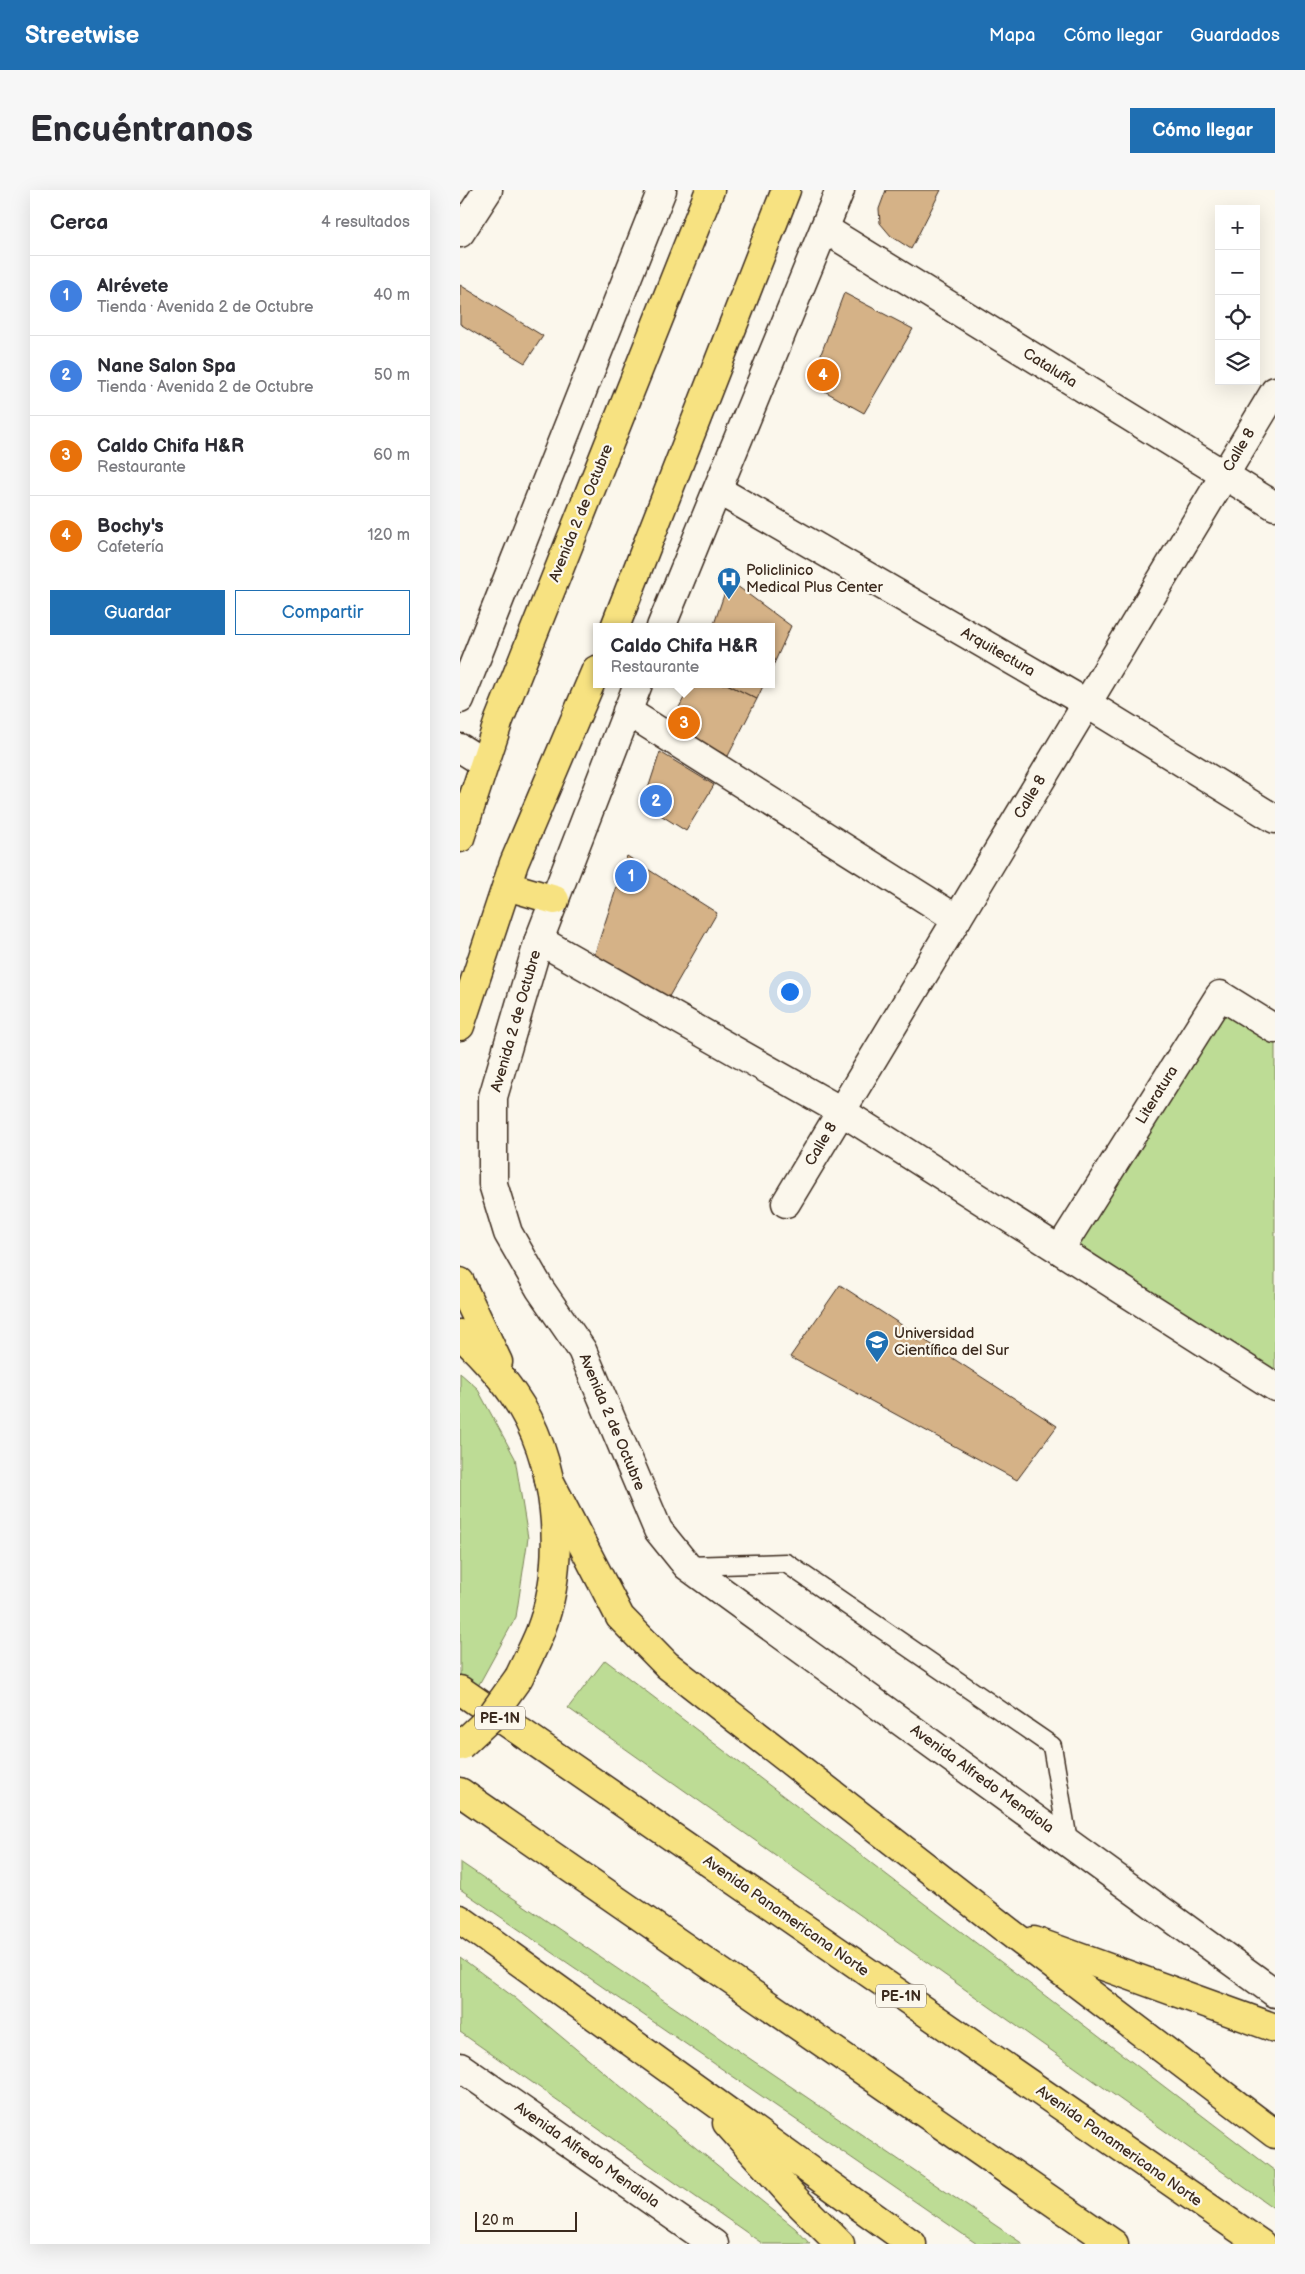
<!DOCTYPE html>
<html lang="es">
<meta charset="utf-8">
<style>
:root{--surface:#fff;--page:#f7f7f7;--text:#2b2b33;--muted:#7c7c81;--line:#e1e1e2;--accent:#1f6fb2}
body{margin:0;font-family:"Balsamiq Sans",sans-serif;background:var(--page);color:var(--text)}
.controls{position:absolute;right:15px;top:15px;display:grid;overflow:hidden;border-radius:0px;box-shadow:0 5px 20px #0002}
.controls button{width:45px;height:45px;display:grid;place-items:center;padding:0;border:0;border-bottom:1px solid var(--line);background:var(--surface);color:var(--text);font:25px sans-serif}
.scale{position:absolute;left:15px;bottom:12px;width:102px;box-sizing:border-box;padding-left:5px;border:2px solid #3b2a1e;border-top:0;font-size:14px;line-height:18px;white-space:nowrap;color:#3b2a1e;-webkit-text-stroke:4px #fbf7ec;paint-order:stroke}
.you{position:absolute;left:329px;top:801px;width:18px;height:18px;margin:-12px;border:4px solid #fff;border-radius:50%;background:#1a73e8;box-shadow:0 0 0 8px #1a73e833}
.badge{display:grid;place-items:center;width:32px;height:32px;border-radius:50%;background:var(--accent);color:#fff;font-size:16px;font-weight:700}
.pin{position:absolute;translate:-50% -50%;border:2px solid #fff;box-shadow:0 1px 5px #0006}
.popup{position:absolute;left:133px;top:433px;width:182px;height:65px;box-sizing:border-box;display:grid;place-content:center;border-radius:0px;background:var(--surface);filter:drop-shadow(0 1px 4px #0005);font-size:16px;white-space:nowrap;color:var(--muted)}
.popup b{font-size:19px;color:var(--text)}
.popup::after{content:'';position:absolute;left:50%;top:100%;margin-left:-10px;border:10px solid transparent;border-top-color:var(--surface)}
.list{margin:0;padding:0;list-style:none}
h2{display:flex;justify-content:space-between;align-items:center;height:65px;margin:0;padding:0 20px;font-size:21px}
h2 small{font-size:16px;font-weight:400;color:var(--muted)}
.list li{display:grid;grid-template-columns:32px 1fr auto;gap:15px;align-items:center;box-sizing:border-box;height:80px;padding:0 20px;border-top:1px solid var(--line)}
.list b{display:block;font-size:19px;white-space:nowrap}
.list p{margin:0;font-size:16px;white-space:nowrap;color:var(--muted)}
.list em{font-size:16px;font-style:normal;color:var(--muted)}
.actions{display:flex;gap:10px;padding:15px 20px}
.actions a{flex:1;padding:11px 0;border:1px solid var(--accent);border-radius:0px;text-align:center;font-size:18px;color:var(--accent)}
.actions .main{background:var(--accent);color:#fff}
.icon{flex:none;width:28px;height:28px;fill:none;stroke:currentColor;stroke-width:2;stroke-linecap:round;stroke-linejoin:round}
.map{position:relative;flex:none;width:815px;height:2054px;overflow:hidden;border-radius:0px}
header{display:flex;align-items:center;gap:30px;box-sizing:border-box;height:70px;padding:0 25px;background:var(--accent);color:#fff}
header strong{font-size:24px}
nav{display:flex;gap:28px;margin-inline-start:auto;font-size:18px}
.intro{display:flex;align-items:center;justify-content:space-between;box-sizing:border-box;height:120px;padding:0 30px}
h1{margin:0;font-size:35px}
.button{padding:12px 22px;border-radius:0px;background:var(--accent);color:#fff;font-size:18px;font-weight:700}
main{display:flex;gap:30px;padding:0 30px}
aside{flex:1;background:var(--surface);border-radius:0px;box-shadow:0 5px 20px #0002}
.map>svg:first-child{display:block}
</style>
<header>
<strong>Streetwise</strong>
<nav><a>Mapa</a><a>Cómo llegar</a><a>Guardados</a></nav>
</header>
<div class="intro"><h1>Encuéntranos</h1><a class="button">Cómo llegar</a></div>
<main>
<aside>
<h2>Cerca<small>4 resultados</small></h2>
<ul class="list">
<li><span class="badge" style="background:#3f7fe0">1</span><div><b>Alrévete</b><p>Tienda · Avenida 2 de Octubre</p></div><em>40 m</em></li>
<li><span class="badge" style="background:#3f7fe0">2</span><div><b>Nane Salon Spa</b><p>Tienda · Avenida 2 de Octubre</p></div><em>50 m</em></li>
<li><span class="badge" style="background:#e8710a">3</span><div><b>Caldo Chifa H&amp;R</b><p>Restaurante</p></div><em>60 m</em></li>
<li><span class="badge" style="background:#e8710a">4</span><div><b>Bochy's</b><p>Cafetería</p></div><em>120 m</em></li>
</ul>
<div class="actions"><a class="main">Guardar</a><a>Compartir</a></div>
</aside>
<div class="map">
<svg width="815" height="2054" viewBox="0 0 815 2054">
<rect width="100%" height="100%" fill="#fbf7ec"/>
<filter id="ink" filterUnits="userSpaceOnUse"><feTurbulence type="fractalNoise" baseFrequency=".02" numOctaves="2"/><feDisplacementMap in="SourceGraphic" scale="10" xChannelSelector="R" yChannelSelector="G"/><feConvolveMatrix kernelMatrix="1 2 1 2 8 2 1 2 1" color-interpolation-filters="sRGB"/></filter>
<g filter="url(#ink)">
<!-- green -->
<g fill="#bddc95" stroke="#7c835a">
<path d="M 765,817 L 815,848 L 815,1184 L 613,1056 Z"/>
<path d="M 0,1183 L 17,1198 L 55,1268 L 68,1348 L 56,1427 L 17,1498 L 0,1514 Z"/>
<path d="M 145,1470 L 815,1981 L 815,2019 L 108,1518 Z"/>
<path d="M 0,1672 L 563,2054 L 517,2054 L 0,1699 Z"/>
<path d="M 0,1767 L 55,1808 L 189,1920 L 335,2038 L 350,2054 L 303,2054 L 0,1842 Z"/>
</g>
<!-- building -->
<g fill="#d5b287" stroke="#3b2a1e">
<path d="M 426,0 L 481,0 L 451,59 L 431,46 L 420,33 L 419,19 Z"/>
<path d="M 0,95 L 83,146 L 65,173 L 0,134 Z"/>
<path d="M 384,103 L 453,139 L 404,223 L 350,193 Z"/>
<path d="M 269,390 L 331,436 L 312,478 L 312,437 L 253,437 Z"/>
<path d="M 231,494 L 267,494 L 297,509 L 268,566 L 209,537 Z"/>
<path d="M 267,494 L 304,494 L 297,509 Z"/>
<path d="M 200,562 L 254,595 L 226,641 L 183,614 Z"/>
<path d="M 167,666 L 257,723 L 207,810 L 134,766 Z"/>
<path d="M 380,1095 L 597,1236 L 557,1290 L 330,1167 Z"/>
</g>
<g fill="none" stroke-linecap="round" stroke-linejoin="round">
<!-- lane casing -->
<g stroke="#3b2a1e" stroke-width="21">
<path id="lane" d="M 227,1376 L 326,1373 L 592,1556 L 608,1651"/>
</g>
<!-- street casing -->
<g stroke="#3b2a1e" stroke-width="31">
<g id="street">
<path d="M 365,39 L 815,316"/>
<path d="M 0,43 L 28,0"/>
<path d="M 258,300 L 626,513 L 815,629"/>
<path d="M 167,521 L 497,729"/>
<path d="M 0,558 L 24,573"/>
<path d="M 79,750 L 381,921 L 815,1197"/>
<path d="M 326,1013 L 815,201"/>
<path d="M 600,1059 L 760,805 L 815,839"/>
<path d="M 0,1877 L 254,2054"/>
</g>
</g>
<!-- secondary casing -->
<g stroke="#3b2a1e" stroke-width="31">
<g id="secondary">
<path d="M 201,437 L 380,0"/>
<path d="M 178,494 L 79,750 L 33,907 L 33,994 L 48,1043 L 80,1099 L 122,1160 L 198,1340 L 227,1376 L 815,1803"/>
<path d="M 0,509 L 202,0"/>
</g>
</g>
<!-- primary casing -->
<g stroke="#3b2a1e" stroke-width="31">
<g id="primary">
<path d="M 155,437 L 326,0"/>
<path d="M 0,648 L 39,530 L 250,0"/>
<path d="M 47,696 L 95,710"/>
<path d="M 0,836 L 54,673 L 136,480"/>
<path d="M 0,1092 L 38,1172"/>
<path d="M 0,1144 C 20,1163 38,1182 53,1204 C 98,1268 108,1369 80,1442 C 74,1457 66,1472 59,1487"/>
</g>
</g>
<!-- highway casing -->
<g stroke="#3b2a1e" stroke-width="31">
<g id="highway">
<path d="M 89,1290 L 160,1427 L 207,1475 L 548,1741 L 815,1944"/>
<path d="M 0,1500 L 801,2054"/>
<path d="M 0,1602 L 654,2054"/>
<path d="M 0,1729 L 452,2054"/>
<path d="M 574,1751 L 815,1838"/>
<path d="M 267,1933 L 334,2008 L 380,2054"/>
</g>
</g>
<!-- lane -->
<use href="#lane" stroke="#fbf7ec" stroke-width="18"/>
<!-- street -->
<use href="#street" stroke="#fbf7ec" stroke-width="28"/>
<!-- secondary -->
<use href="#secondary" stroke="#fbf7ec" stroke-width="28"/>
<!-- primary -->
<use href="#primary" stroke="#f7e281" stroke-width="28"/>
<!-- highway -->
<use href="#highway" stroke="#f7e281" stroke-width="28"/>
<!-- primary-bridge casing -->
<g stroke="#3b2a1e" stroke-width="31" stroke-linecap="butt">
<path id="primary-bridge" d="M 0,1556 L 29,1529 L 59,1487"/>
</g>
<!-- primary-bridge -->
<use href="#primary-bridge" stroke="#f7e281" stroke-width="28"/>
</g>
</g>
<!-- icons -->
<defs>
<g id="hospital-pin" transform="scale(1.25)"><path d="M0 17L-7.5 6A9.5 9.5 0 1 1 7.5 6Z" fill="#1f6fb2" stroke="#fbf7ec"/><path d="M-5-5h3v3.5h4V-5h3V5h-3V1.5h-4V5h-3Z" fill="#fff"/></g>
<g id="university-pin" transform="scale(1.25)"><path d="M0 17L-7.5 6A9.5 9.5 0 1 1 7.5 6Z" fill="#1f6fb2" stroke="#fbf7ec"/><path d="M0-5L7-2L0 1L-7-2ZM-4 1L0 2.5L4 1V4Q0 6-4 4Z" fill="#fff"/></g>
</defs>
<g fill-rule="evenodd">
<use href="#hospital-pin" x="269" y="389"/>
<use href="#university-pin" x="417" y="1152"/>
</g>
<g text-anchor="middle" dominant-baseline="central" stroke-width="4.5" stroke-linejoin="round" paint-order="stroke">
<!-- shield labels -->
<g fill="#fbf7ec" stroke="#75685c" stroke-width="1">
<rect x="15" y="1516.5" width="50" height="23" rx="4"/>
<rect x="416" y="1794.5" width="50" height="23" rx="4"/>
</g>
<g font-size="14" font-weight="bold" fill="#3b2a1e">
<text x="40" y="1528">PE-1N</text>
<text x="441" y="1806">PE-1N</text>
</g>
<!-- street labels -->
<g font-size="15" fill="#3b2a1e" stroke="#fbf7ec">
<text transform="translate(590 178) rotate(32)">Cataluña</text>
<text transform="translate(779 260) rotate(-59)">Calle 8</text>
<text transform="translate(121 323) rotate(-68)">Avenida 2 de Octubre</text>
<text transform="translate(538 462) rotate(30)">Arquitectura</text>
<text transform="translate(570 607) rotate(-59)">Calle 8</text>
<text transform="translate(56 831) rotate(-74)">Avenida 2 de Octubre</text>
<text transform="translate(697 905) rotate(-58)">Literatura</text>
<text transform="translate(361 954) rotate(-59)">Calle 8</text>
<text transform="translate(152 1232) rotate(67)">Avenida 2 de Octubre</text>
<text transform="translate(522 1589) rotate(36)">Avenida Alfredo Mendiola</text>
<text transform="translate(326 1726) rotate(35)">Avenida Panamericana Norte</text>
<text transform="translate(659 1956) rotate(35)">Avenida Panamericana Norte</text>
<text transform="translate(127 1965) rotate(35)">Avenida Alfredo Mendiola</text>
</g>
<!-- poi labels -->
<g font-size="15" fill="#3b2a1e" stroke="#fbf7ec" text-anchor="start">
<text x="286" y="380">Policlinico<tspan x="286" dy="17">Medical Plus Center</tspan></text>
<text x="434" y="1143">Universidad<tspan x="434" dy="17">Científica del Sur</tspan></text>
</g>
</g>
</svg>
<div class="controls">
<button>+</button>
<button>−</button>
<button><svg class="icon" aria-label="locate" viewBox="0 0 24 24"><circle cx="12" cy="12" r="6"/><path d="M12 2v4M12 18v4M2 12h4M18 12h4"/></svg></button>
<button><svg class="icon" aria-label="layers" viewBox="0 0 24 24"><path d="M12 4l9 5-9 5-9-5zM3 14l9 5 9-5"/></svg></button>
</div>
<div class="scale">20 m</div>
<div class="you"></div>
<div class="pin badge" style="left:171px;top:686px;background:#3f7fe0">1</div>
<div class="pin badge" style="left:196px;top:611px;background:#3f7fe0">2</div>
<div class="pin badge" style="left:224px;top:533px;background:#e8710a">3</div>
<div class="popup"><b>Caldo Chifa H&amp;R</b>Restaurante</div>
<div class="pin badge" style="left:363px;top:185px;background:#e8710a">4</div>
</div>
</main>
